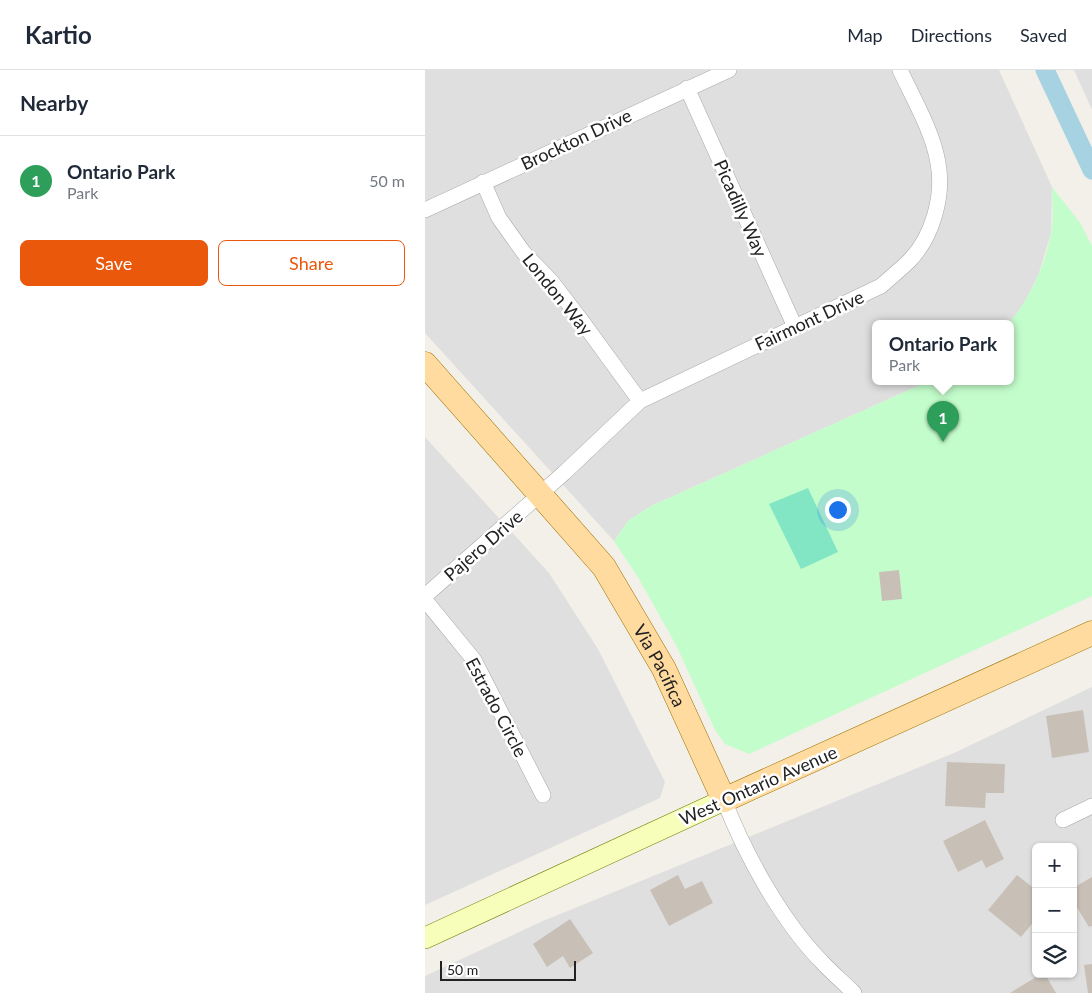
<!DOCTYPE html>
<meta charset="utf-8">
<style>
:root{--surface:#fff;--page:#f2f2f3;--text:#1f2937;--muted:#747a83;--line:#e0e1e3;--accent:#ea580c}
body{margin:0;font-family:Lato,sans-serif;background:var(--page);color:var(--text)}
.controls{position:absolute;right:15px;bottom:15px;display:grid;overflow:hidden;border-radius:8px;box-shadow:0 1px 4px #0004}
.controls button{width:45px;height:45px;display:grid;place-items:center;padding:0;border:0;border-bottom:1px solid var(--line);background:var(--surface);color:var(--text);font:25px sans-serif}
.scale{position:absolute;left:15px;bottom:12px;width:136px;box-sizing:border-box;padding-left:5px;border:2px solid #222;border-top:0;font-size:14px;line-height:18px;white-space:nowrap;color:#222;-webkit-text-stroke:4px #fff;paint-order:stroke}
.you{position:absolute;left:412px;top:439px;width:18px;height:18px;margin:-12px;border:4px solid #fff;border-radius:50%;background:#1a73e8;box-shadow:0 0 0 8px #1a73e833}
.badge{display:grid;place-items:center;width:32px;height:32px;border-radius:50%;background:var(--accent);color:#fff;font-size:16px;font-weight:700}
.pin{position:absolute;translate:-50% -41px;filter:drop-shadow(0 1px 2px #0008)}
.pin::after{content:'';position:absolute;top:26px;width:18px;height:15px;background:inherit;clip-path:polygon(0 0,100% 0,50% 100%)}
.popup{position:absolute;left:447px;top:250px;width:142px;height:65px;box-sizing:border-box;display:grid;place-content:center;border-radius:8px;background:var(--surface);filter:drop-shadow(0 1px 4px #0005);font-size:16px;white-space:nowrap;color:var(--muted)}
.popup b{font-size:19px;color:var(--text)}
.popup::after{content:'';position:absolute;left:50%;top:100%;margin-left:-10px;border:10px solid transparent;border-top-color:var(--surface)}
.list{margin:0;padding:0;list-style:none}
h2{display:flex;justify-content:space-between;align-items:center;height:65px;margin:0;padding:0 20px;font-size:21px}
h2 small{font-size:16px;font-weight:400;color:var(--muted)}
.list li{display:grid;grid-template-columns:32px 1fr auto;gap:15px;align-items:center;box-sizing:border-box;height:90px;padding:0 20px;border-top:1px solid var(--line)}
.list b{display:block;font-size:19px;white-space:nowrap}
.list p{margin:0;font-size:16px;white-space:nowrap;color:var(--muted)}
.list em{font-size:16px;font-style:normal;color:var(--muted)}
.actions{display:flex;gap:10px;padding:15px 20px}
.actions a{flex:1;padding:11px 0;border:1px solid var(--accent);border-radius:8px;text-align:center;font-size:18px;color:var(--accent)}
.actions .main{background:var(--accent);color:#fff}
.icon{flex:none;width:28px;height:28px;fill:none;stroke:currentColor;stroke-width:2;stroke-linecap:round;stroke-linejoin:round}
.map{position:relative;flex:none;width:667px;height:923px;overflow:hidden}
header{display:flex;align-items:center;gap:30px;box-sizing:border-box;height:70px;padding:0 25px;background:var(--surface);border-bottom:1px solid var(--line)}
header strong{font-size:24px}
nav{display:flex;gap:28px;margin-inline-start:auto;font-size:18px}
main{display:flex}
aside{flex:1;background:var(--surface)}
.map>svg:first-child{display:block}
</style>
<header>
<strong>Kartio</strong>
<nav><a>Map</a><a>Directions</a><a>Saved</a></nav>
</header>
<main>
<aside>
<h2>Nearby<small></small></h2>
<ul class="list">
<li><span class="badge" style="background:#2e9e5b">1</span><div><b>Ontario Park</b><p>Park</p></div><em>50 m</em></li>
</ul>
<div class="actions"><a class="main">Save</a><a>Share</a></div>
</aside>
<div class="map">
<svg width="667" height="923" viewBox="0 0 667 923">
<rect width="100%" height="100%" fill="#f2f0e8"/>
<!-- residential -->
<g fill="#e0dfdf" fill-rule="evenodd">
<path d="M 0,0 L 574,0 L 627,117 L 626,163 L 614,203 L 598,237 L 584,253 L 450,253 L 450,311 L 504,311 L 226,436 L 203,451 L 189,471 L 0,263 Z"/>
<path d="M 649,0 L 667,0 L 667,40 Z"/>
<path d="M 0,367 L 124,503 L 173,579 L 240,712 L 235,728 L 0,835 Z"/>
<path d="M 667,617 L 667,923 L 0,923 L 0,906 L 118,851 L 529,683 ZM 611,777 L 648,777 L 648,904 L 611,904 Z"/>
</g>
<!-- park -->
<path fill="#c4fdcc" d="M 627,117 L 656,154 L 667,176 L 667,526 L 324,684 L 300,674 L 290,660 L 251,575 L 214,509 L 189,471 L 203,451 L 226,436 L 504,311 L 586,311 L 584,253 C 605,228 620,196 626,163 C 629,148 627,132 627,117 Z"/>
<!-- pitch -->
<path fill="#82e6c4" d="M 383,418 L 413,482 L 376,499 L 344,434 Z"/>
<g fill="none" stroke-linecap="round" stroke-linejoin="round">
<!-- canal -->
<path stroke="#a6d2e2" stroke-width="19" d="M 620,0 L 667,100"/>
</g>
<!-- building -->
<g fill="#c8c0b7">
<path d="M 474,500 L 477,529 L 457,531 L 454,502 Z"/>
<path d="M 658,640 L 664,682 L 627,688 L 621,646 Z"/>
<path d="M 522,692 L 580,694 L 579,723 L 561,723 L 560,738 L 520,736 Z"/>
<path d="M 560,750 L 579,789 L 561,798 L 557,790 L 533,802 L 518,771 Z"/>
<path d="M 253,805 L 260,819 L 277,811 L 288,833 L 244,856 L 225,820 Z"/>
<path d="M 592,805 L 611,820 L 611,849 L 596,867 L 563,840 Z"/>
<path d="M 667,807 L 667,856 L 664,857 L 648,831 L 648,818 Z"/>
<path d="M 145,849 L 168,883 L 145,898 L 138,886 L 122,897 L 108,874 Z"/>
<path d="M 667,894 L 667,923 L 663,923 L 659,895 Z"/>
<path d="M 616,904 L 620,904 L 631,923 L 585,923 Z"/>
</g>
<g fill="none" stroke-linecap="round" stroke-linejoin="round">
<!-- street casing -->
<g stroke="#a9a9a9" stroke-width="16">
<g id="street">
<path d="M 262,18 L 370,257"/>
<path d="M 58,112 L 74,148 L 99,183 L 127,212 L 156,250 L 215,331"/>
<path d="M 0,140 L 304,0"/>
<path d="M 0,526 L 139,403 L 215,331 L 456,216 C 466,207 476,199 485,190 C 508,166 519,125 513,93 C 508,62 488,28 475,0"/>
<path d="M 0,530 L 49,590 L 118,725"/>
<path d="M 299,730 C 320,784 356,850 396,891 C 406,902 418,912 429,923"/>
<path d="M 638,750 L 667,736"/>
</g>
</g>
<!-- secondary casing -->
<g stroke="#6d8100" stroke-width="22">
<path id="secondary" d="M 0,868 L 299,730"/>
</g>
<!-- primary casing -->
<g stroke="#9f7300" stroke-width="25">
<g id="primary">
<path id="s1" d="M 0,294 L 179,497 L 239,599 L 299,730 L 667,563"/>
</g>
</g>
<!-- street -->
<use href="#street" stroke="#fff" stroke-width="15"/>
<!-- secondary -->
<use href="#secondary" stroke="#f7feba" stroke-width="21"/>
<!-- primary -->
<use href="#primary" stroke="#ffdba0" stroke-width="24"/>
</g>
<g text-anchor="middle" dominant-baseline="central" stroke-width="5" stroke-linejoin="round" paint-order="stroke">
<!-- street labels -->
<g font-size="18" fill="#222" stroke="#fff">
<text transform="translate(151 69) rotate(-25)">Brockton Drive</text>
<text transform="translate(316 138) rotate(66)">Picadilly Way</text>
<text transform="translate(133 224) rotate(51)">London Way</text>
<text transform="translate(384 250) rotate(-25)">Fairmont Drive</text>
<text transform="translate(58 475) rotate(-41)">Pajero Drive</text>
<text stroke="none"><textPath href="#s1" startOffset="384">Via Pacifica</textPath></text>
<text transform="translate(72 637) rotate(62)">Estrado Circle</text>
<text transform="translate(333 715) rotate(-24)">West Ontario Avenue</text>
</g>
</g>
</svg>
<div class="controls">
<button>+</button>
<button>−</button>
<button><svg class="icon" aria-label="layers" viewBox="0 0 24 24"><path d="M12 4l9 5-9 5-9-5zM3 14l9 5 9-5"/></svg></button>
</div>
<div class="scale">50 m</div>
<div class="you"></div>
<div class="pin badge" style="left:518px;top:372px;background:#2e9e5b">1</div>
<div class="popup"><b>Ontario Park</b>Park</div>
</div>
</main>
